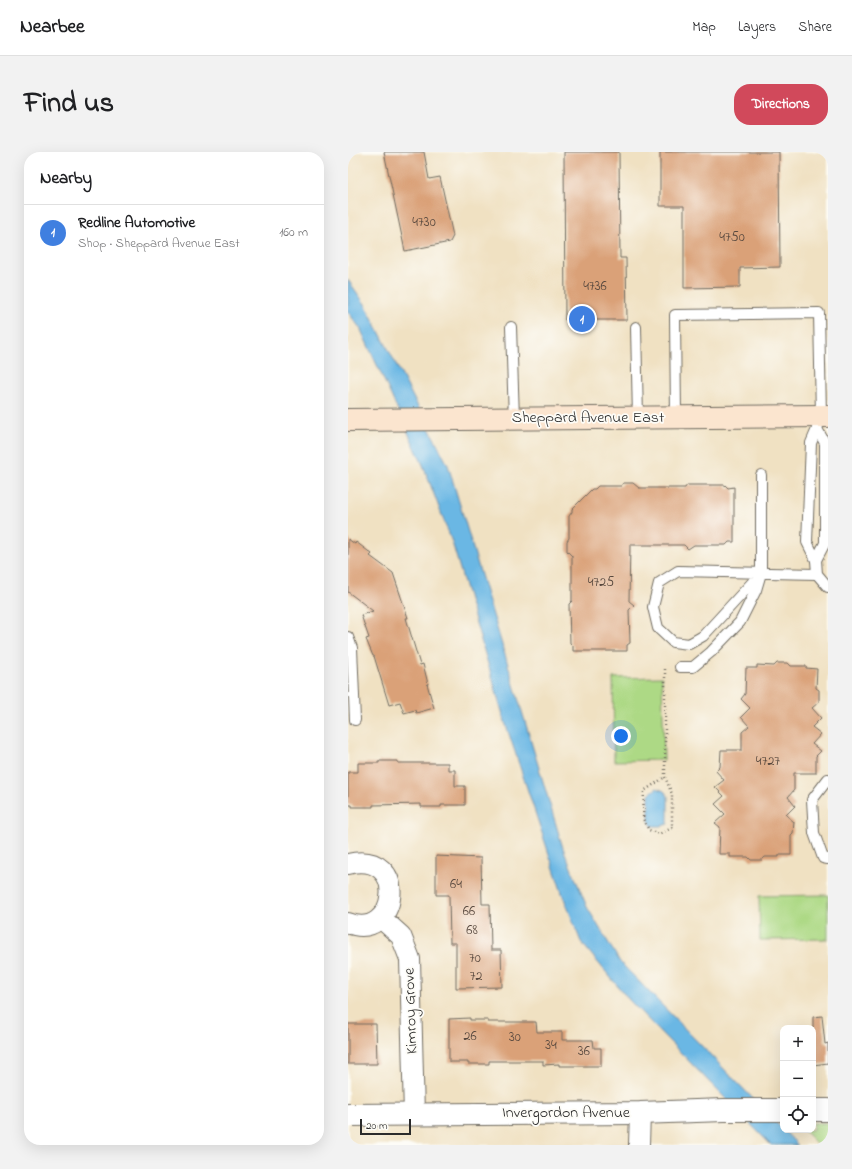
<!DOCTYPE html>
<meta charset="utf-8">
<style>
:root{--surface:#fff;--page:#f2f2f2;--text:#202124;--muted:#757577;--line:#e0e0e0;--accent:#d1495b}
body{margin:0;font-family:"Indie Flower",sans-serif;background:var(--page);color:var(--text)}
.controls{position:absolute;right:12px;bottom:12px;display:grid;overflow:hidden;border-radius:8px;box-shadow:0 4px 16px #0002}
.controls button{width:36px;height:36px;display:grid;place-items:center;padding:0;border:0;border-bottom:1px solid var(--line);background:var(--surface);color:var(--text);font:20px sans-serif}
.scale{position:absolute;left:12px;bottom:10px;width:51px;box-sizing:border-box;padding-left:4px;border:2px solid #2b2b2b;border-top:0;font-size:11px;line-height:14px;white-space:nowrap;color:#2b2b2b;-webkit-text-stroke:3px #fdfcf7;paint-order:stroke}
.you{position:absolute;left:273px;top:584px;width:14px;height:14px;margin:-10px;border:3px solid #fff;border-radius:50%;background:#1a73e8;box-shadow:0 0 0 6px #1a73e833}
.badge{display:grid;place-items:center;width:26px;height:26px;border-radius:50%;background:var(--accent);color:#fff;font-size:13px;font-weight:700}
.pin{position:absolute;translate:-50% -50%;border:2px solid #fff;box-shadow:0 1px 4px #0006}
.list{margin:0;padding:0;list-style:none}
h2{display:flex;justify-content:space-between;align-items:center;height:52px;margin:0;padding:0 16px;font-size:17px}
h2 small{font-size:13px;font-weight:400;color:var(--muted)}
.list li{display:grid;grid-template-columns:26px 1fr auto;gap:12px;align-items:center;box-sizing:border-box;height:56px;padding:0 16px;border-top:1px solid var(--line)}
.list b{display:block;font-size:15px;white-space:nowrap}
.list p{margin:0;font-size:13px;white-space:nowrap;color:var(--muted)}
.list em{font-size:13px;font-style:normal;color:var(--muted)}
.icon{flex:none;width:22px;height:22px;fill:none;stroke:currentColor;stroke-width:2;stroke-linecap:round;stroke-linejoin:round}
.map{position:relative;flex:none;width:480px;height:993px;overflow:hidden;border-radius:16px}
header{display:flex;align-items:center;gap:24px;box-sizing:border-box;height:56px;padding:0 20px;background:var(--surface);border-bottom:1px solid var(--line)}
header strong{font-size:19px}
nav{display:flex;gap:22px;margin-inline-start:auto;font-size:14px}
.intro{display:flex;align-items:center;justify-content:space-between;box-sizing:border-box;height:96px;padding:0 24px}
h1{margin:0;font-size:28px}
.button{padding:10px 18px;border-radius:16px;background:var(--accent);color:#fff;font-size:14px;font-weight:700}
main{display:flex;gap:24px;padding:0 24px}
aside{flex:1;background:var(--surface);border-radius:16px;box-shadow:0 4px 16px #0002}
.map>svg:first-child{display:block}
</style>
<header>
<strong>Nearbee</strong>
<nav><a>Map</a><a>Layers</a><a>Share</a></nav>
</header>
<div class="intro"><h1>Find us</h1><a class="button">Directions</a></div>
<main>
<aside>
<h2>Nearby<small></small></h2>
<ul class="list">
<li><span class="badge" style="background:#3f7fe0">1</span><div><b>Redline Automotive</b><p>Shop · Sheppard Avenue East</p></div><em>160 m</em></li>
</ul>
</aside>
<div class="map">
<svg width="480" height="993" viewBox="0 0 480 993">
<rect width="100%" height="100%" fill="#fdfcf7"/>
<filter id="ink" filterUnits="userSpaceOnUse"><feTurbulence type="fractalNoise" baseFrequency=".025" numOctaves="2"/><feDisplacementMap in="SourceGraphic" scale="8" xChannelSelector="R" yChannelSelector="G"/><feConvolveMatrix kernelMatrix="1 2 1 2 8 2 1 2 1" color-interpolation-filters="sRGB"/></filter>
<filter id="wash" filterUnits="userSpaceOnUse"><feTurbulence type="fractalNoise" baseFrequency=".012" numOctaves="4" result="noise"/><feDisplacementMap in="SourceGraphic" scale="16" xChannelSelector="R" yChannelSelector="G"/><feGaussianBlur stdDeviation="0.9" result="paint"/><feColorMatrix in="noise" values="0 0 0 0 0 0 0 0 0 0 0 0 0 0 0 0 0 1.4 0 .05"/><feComposite in="paint" operator="in"/></filter>
<g filter="url(#wash)">
<rect width="100%" height="100%" fill="#f0e1c2"/>
<!-- green -->
<g fill="#add985" stroke="#6c8258">
<path d="M 314,525 L 316,608 L 266,609 L 265,526 Z"/>
<path d="M 480,743 L 480,787 L 412,788 L 411,744 Z"/>
<path d="M 465,971 L 480,971 L 480,993 L 470,993 L 455,978 L 465,978 Z"/>
</g>
<!-- water -->
<g fill="#6ab7e4" stroke="#4a7188">
<path d="M 0,128 L 17,152 L 100,313 L 215,696 L 239,755 L 272,810 L 450,993 L 423,993 L 282,849 L 233,790 L 214,741 L 158,573 L 104,390 L 75,313 L 12,176 L 0,160 Z"/>
<path d="M 309,636 L 316,639 L 320,644 L 320,672 L 313,674 L 304,674 L 301,669 L 301,642 Z"/>
</g>
<g id="blocks">
<!-- building -->
<g fill="#daa178">
<path d="M 36,0 L 76,0 L 81,27 L 92,25 L 105,84 L 102,90 L 57,99 Z"/>
<path d="M 216,0 L 271,0 L 272,106 L 278,106 L 279,168 L 217,168 Z"/>
<path d="M 312,0 L 431,0 L 432,115 L 392,116 L 392,135 L 336,136 L 336,54 L 312,54 Z"/>
<path d="M 275,331 L 285,331 L 291,336 L 337,336 L 339,333 L 377,333 L 380,336 L 386,335 L 386,390 L 381,390 L 378,393 L 346,393 L 340,397 L 336,393 L 282,393 L 281,449 L 286,453 L 281,458 L 282,491 L 279,493 L 279,499 L 225,499 L 225,494 L 222,491 L 221,452 L 224,449 L 224,404 L 219,399 L 219,389 L 221,386 L 221,364 L 224,360 L 224,357 L 244,337 L 247,337 L 250,334 L 273,334 Z"/>
<path d="M 0,387 L 7,392 L 8,390 L 24,402 L 22,404 L 45,421 L 60,466 L 58,466 L 72,513 L 75,512 L 80,532 L 79,532 L 86,556 L 68,561 L 67,558 L 56,561 L 52,550 L 41,553 L 26,504 L 25,504 L 18,487 L 21,486 L 13,463 L 25,459 L 0,440 Z"/>
<path d="M 429,511 L 440,511 L 443,514 L 458,514 L 458,516 L 469,517 L 468,536 L 471,538 L 471,550 L 464,556 L 473,566 L 464,575 L 473,582 L 464,592 L 473,599 L 468,604 L 468,621 L 446,621 L 446,638 L 440,645 L 447,654 L 438,663 L 446,670 L 445,681 L 443,683 L 443,703 L 431,703 L 431,705 L 417,705 L 414,708 L 403,708 L 400,705 L 382,705 L 382,702 L 371,702 L 372,675 L 367,671 L 377,662 L 367,652 L 376,644 L 367,635 L 376,628 L 368,619 L 372,615 L 373,598 L 394,598 L 394,580 L 401,574 L 393,565 L 402,556 L 393,547 L 397,542 L 398,516 L 409,516 L 409,513 L 426,514 Z"/>
<path d="M 31,609 L 50,609 L 50,611 L 100,611 L 100,618 L 107,618 L 107,634 L 117,634 L 117,653 L 93,653 L 93,655 L 73,655 L 73,652 L 25,653 L 25,655 L 4,655 L 4,653 L 0,653 L 0,620 L 10,620 L 10,611 L 31,611 Z"/>
<path d="M 88,704 L 133,706 L 134,752 L 142,752 L 143,798 L 153,798 L 154,835 L 108,836 L 108,791 L 102,791 L 101,743 L 88,743 Z"/>
<path d="M 474,864 L 477,892 L 480,891 L 480,911 L 465,913 L 465,865 Z"/>
<path d="M 122,866 L 122,868 L 140,868 L 140,870 L 188,870 L 189,880 L 214,880 L 214,888 L 245,888 L 246,896 L 253,896 L 253,914 L 211,914 L 211,912 L 195,913 L 195,909 L 141,909 L 141,912 L 120,912 L 120,910 L 101,910 L 101,867 Z"/>
<path d="M 0,872 L 28,872 L 29,912 L 0,912 Z"/>
</g>
</g>
</g>
<g filter="url(#ink)">
<use href="#blocks" fill-opacity="0" stroke="#706b60" stroke-width="1"/>
<g fill="none" stroke-linecap="round" stroke-linejoin="round">
<!-- service casing -->
<g stroke="#706b60" stroke-width="12">
<g id="service">
<path d="M 163,175 L 166,267"/>
<path d="M 288,175 L 290,266"/>
<path d="M 328,266 L 327,163 L 471,161 L 473,264 L 469,277 L 463,291 L 459,390 L 468,408 L 469,422 L 480,435"/>
<path d="M 468,408 L 477,391 L 477,291 L 469,277"/>
<path d="M 413,421 L 355,484 L 341,492 L 325,490 L 310,476 L 305,455 L 311,431 L 330,419 L 469,422"/>
<path d="M 0,485 L 4,496 L 7,568"/>
<path d="M 332,515 L 345,515 L 363,500 L 392,470 L 408,438 L 413,421 L 413,323"/>
<path d="M 480,627 L 464,648 L 466,681 L 475,706 L 480,707"/>
</g>
</g>
<!-- minor casing -->
<g stroke="#706b60" stroke-width="22">
<g id="minor">
<path d="M 0,712 C 63,697 50,791 0,771"/>
<path d="M 33,766 L 53,784 L 62,807 L 66,963"/>
<path d="M 291,993 L 292,961"/>
</g>
</g>
<!-- tertiary casing -->
<g stroke="#706b60" stroke-width="24">
<g id="tertiary">
<path d="M 465,958 L 480,958"/>
<path d="M 0,963 L 292,961 L 376,958 L 435,958"/>
</g>
</g>
<!-- secondary casing -->
<g stroke="#706b60" stroke-width="24">
<path id="secondary" d="M 0,268 L 480,264"/>
</g>
<!-- path -->
<path stroke="#706b60" stroke-width="2.5" stroke-dasharray="1 3" stroke-linecap="butt" d="M 317,517 L 317,625 L 324,642 L 324,676 L 311,682 L 301,678 L 295,667 L 296,639 L 317,625"/>
<!-- service -->
<use href="#service" stroke="#fff" stroke-width="10"/>
<!-- minor -->
<use href="#minor" stroke="#fff" stroke-width="20"/>
<!-- tertiary -->
<use href="#tertiary" stroke="#fff" stroke-width="22"/>
<!-- secondary -->
<use href="#secondary" stroke="#fbe5cf" stroke-width="22"/>
</g>
</g>
<g text-anchor="middle" dominant-baseline="central" stroke-width="3.5" stroke-linejoin="round" paint-order="stroke">
<!-- number labels -->
<g font-size="14" fill="#57483e">
<text x="76" y="70">4730</text>
<text x="384" y="85">4750</text>
<text x="247" y="134">4736</text>
<text x="253" y="430">4725</text>
<text x="420" y="609">4727</text>
<text x="108" y="732">64</text>
<text x="121" y="759">66</text>
<text x="124" y="778">68</text>
<text x="127" y="806">70</text>
<text x="128" y="824">72</text>
<text x="122" y="884">26</text>
<text x="167" y="885">30</text>
<text x="203" y="893">34</text>
<text x="236" y="899">36</text>
</g>
<!-- street labels -->
<g font-size="16" fill="#2b2b2b" stroke="#fdfcf7">
<text x="240" y="266">Sheppard Avenue East</text>
<text transform="translate(63 859) rotate(-92)">Kimroy Grove</text>
<text x="218" y="961">Invergordon Avenue</text>
</g>
</g>
</svg>
<div class="controls">
<button>+</button>
<button>−</button>
<button><svg class="icon" aria-label="locate" viewBox="0 0 24 24"><circle cx="12" cy="12" r="6"/><path d="M12 2v4M12 18v4M2 12h4M18 12h4"/></svg></button>
</div>
<div class="scale">20 m</div>
<div class="you"></div>
<div class="pin badge" style="left:234px;top:167px;background:#3f7fe0">1</div>
</div>
</main>
